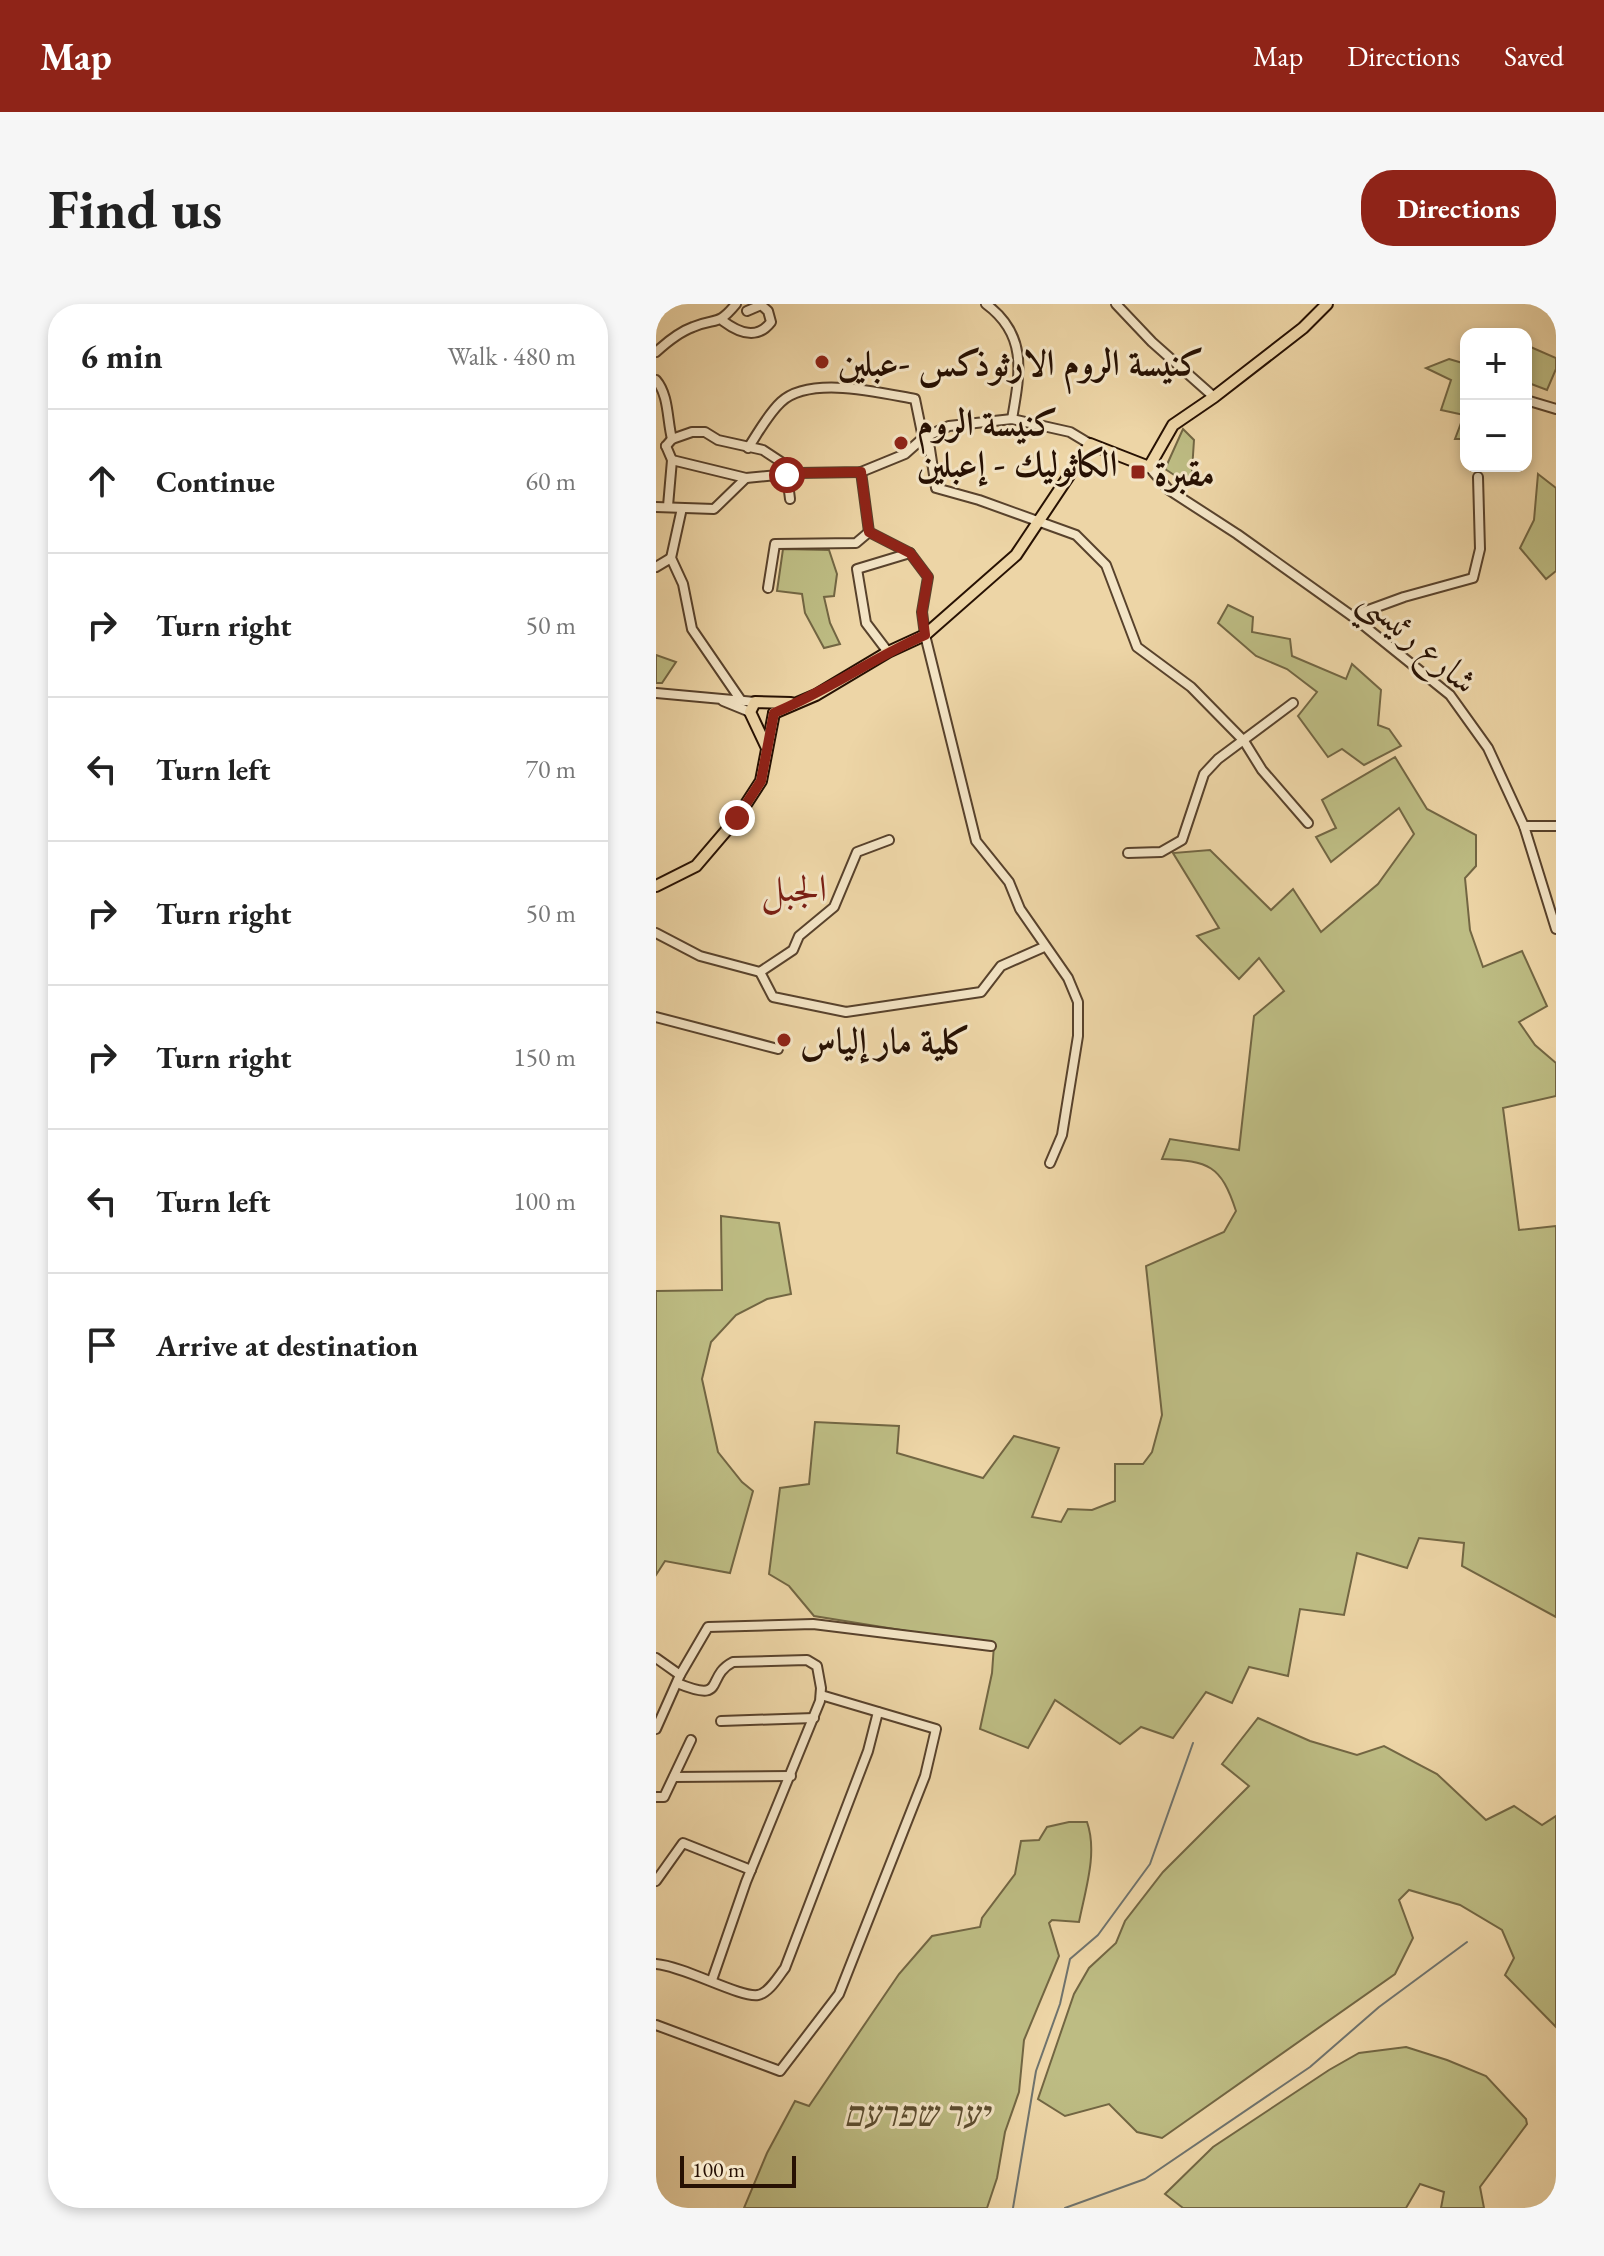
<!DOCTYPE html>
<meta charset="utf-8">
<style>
:root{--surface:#fff;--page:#f6f6f6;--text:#222;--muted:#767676;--line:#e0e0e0;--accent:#8f2418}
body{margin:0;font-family:"EB Garamond",Amiri,"Frank Ruhl Libre",serif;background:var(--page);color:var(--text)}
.controls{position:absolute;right:24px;top:24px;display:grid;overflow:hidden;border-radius:16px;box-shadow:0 4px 12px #0003}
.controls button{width:72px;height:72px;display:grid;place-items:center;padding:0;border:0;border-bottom:2px solid var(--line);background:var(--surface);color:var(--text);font:40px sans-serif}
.scale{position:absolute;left:24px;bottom:20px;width:116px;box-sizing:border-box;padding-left:8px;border:4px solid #271103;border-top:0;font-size:22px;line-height:28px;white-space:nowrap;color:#271103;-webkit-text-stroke:6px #f3e4c5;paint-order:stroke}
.stop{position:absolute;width:24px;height:24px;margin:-18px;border:6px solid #8f2418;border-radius:50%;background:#fff}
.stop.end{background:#8f2418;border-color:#fff;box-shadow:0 2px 8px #0008}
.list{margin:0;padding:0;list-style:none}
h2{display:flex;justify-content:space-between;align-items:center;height:104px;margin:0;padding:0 32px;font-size:34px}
h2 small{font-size:26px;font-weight:400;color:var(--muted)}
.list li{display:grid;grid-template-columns:52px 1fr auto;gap:24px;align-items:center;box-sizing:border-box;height:144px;padding:0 32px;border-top:2px solid var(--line)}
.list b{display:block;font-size:30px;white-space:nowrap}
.list em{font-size:26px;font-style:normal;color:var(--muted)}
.icon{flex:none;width:44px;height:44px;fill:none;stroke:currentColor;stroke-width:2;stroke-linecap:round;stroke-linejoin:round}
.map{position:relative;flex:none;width:900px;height:1904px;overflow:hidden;border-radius:32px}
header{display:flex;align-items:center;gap:48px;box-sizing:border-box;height:112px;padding:0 40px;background:var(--accent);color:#fff}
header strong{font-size:38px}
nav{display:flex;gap:44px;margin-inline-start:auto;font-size:28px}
.intro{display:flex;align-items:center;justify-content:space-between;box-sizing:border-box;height:192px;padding:0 48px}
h1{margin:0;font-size:56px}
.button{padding:20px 36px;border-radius:32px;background:var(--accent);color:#fff;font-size:28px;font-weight:700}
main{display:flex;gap:48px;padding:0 48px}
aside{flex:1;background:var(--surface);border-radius:32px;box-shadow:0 4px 12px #0003}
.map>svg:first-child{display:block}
</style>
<header>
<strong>Map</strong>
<nav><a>Map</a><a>Directions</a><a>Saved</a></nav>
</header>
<div class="intro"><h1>Find us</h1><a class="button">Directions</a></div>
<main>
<aside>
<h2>6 min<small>Walk · 480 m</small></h2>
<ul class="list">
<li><svg class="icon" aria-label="ahead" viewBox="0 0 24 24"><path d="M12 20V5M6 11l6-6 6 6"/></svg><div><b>Continue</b></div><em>60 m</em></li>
<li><svg class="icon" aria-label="right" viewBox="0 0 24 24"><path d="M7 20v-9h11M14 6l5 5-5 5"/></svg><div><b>Turn right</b></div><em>50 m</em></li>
<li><svg class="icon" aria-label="left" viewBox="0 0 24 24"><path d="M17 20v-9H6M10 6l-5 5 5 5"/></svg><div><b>Turn left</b></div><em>70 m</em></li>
<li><svg class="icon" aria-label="right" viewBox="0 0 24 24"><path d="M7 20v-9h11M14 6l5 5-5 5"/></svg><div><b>Turn right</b></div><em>50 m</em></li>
<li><svg class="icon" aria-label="right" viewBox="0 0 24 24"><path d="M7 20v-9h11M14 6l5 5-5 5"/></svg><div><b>Turn right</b></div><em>150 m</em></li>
<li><svg class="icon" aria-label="left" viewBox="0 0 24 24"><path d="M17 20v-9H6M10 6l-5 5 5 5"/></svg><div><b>Turn left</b></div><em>100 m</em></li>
<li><svg class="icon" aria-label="arrive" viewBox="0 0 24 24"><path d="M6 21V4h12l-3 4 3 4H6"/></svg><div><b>Arrive at destination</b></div></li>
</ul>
</aside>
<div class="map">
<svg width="900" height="1904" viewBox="0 0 900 1904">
<rect width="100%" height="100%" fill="#edd5a6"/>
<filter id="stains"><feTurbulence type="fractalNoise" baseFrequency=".0025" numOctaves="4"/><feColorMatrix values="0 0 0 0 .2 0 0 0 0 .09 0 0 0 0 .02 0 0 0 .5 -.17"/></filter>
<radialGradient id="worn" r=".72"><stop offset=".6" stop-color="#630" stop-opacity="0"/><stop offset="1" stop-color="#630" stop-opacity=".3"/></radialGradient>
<!-- green -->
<g fill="#bdbc83" stroke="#726643" stroke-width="2">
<path d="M 870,41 L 900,54 L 900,65 L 891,86 L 870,78 Z"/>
<path d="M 793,55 L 810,60 L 810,135 L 799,135 L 808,111 L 785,106 L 795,76 L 770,64 Z"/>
<path d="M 527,125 L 538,136 L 535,182 L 509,165 Z"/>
<path d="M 882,170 L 900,184 L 900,267 L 890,275 L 864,244 L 878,216 Z"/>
<path d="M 127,245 L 173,246 L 181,270 L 178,292 L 168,293 L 174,319 L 184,340 L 168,344 L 149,309 L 146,290 L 121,287 Z"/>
<path d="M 572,301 L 597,313 L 596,328 L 634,335 L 636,352 L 690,375 L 696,360 L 725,386 L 722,421 L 733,425 L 745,442 L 708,461 L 686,445 L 672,453 L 642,412 L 661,388 L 631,365 L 600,352 L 562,319 Z"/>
<path d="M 0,351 L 20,358 L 6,379 L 0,379 Z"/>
<path d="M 739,453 L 771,505 L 820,531 L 820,562 L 809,574 L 814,626 L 827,663 L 866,647 L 891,702 L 863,718 L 879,741 L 900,759 L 900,792 L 847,804 L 863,926 L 900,922 L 900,1313 L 806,1262 L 808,1239 L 763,1234 L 751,1264 L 701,1249 L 688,1311 L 644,1305 L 632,1372 L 593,1363 L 576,1399 L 550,1388 L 517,1434 L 485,1423 L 464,1440 L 399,1396 L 372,1444 L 324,1425 L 336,1369 L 338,1341 L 158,1312 L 133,1282 L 113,1270 L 124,1184 L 153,1180 L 159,1118 L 243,1122 L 241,1149 L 327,1174 L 358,1132 L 403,1144 L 376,1213 L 405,1218 L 412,1205 L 436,1206 L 459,1197 L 459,1160 L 487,1160 L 496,1148 L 506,1111 L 490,962 L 568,928 L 580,907 C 565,861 553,857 506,855 L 514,835 L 583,846 L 598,712 L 628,687 L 603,654 L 583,675 L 541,632 L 563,624 L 517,549 L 554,546 L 615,606 L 637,585 L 665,628 L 722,580 L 758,530 L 743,504 L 675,558 L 660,533 L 680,524 L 666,496 Z"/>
<path d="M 65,912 L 123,919 L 135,990 L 111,995 L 80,1011 L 55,1038 L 46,1075 L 62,1148 L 86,1178 L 97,1187 L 74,1269 L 9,1257 L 0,1271 L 0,987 L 66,986 Z"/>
<path d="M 602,1414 L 654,1437 L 701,1451 L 728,1442 L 781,1470 L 830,1516 L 858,1502 L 886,1521 L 900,1512 L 900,1723 L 849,1671 L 858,1654 L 846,1626 L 804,1601 L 753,1586 L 743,1596 L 757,1634 L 739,1670 L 506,1834 L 481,1828 L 453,1800 L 409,1812 L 382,1795 L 418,1690 L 433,1664 L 460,1639 L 469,1617 L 507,1568 L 593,1482 L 566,1460 Z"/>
<path d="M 413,1518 L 431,1518 C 442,1549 429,1587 423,1618 L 396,1616 L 393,1619 L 403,1652 L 368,1736 L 363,1788 L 349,1828 L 341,1874 L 331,1904 L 88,1904 L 111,1849 L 139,1797 L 153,1802 L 243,1670 L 276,1632 L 324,1623 L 326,1614 L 359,1570 L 365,1537 L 383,1536 L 391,1523 Z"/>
<path d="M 750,1743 L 791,1756 L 830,1772 L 870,1815 L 871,1820 L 824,1883 L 828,1904 L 785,1904 L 788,1888 L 764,1880 L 750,1904 L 527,1904 L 509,1890 L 557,1843 L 673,1766 L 703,1749 Z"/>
</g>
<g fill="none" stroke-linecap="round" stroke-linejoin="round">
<!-- stream -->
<g stroke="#6f736d" stroke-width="2">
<path d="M 357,1904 L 380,1767 L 404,1700 L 414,1655 L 442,1631 L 494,1560 L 537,1439"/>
<path d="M 409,1904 L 489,1875 L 654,1763 L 723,1703 L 811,1638"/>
</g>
<!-- minor casing -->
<g stroke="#58422c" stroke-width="12">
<g id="minor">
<path d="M 330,0 C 372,31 364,69 356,115"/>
<path d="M 460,0 L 496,38 L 558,93"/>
<path d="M 67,17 C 83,29 101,36 115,18 L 112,7 L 105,1 L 91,7"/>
<path d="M 0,48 C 11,38 23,28 37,23 C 61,13 61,23 80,0"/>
<path d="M 0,76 C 13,91 11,116 16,135"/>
<path d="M 870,96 L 900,105"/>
<path d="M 272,132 L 280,184 L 323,196 L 420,231 L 450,261 L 481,343 L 535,383 L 588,437 L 606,466 L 652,519"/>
<path d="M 10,142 L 16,135 L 36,128 L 49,128 L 62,136 L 107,146 L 142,169 L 205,168 L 249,150 L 267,134 L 293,122 L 356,115 L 414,128 L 434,140"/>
<path d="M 10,142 L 16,156 L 12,202"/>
<path d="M 92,144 C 102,129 112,110 125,98 C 154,71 225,89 259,95 L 267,134"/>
<path d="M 16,156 L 90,174"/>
<path d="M 493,163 L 513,186 L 581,230 L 696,312 L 794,391 L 832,444 L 868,522 L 900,625"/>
<path d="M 205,168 L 213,228 L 254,249 L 272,273 L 266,308 L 269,331 L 320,537 L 353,578 L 364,605 L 412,674 L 422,698 L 422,732 L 406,831 L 394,859"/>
<path d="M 131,171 L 134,195"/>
<path d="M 0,203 L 58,205 L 90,174 L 142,169"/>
<path d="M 26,204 L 15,254 L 27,280 L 36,325 L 84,395"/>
<path d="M 0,263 L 15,254"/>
<path d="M 112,284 L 119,240 L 200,239 L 213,228"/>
<path d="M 696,312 L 748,293 L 817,274 L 824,245 L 822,173"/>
<path d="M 232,348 L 210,319 L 201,265 L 254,249"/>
<path d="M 0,389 L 99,398"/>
<path d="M 67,397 L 94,408"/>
<path d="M 868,522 L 900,522"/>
<path d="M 472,549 L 505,548 L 526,536 L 548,470 L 562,455 L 637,399"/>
<path d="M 0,629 L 44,652 L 104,668 L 137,646 L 143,632 L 178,603 L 201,548 L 233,536"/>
<path d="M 104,668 L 117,693 L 190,708 L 325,688 L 345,662 L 388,643"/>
<path d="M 0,713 L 122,745"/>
<path d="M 0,1354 L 24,1371"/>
<path d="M 21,1379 C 72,1400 48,1373 77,1358 L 151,1356 L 161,1362 L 165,1384 L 164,1397 L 90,1578 L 56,1676"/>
<path d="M 65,1417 L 158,1414"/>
<path d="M 0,1425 L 24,1371 L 52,1323 L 157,1320 L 335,1342"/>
<path d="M 18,1473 L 135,1472"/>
<path d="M 0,1493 L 8,1493 L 35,1436"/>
<path d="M 0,1577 L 27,1539 L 95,1566"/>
<path d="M 0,1660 C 28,1662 84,1694 102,1691 C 113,1689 122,1673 129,1664 L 212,1447 L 222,1408"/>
<path d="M 0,1721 L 124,1767 L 183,1690 L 269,1472 L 280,1425 L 165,1391"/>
</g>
</g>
<!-- major casing -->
<g stroke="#271103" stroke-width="14">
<g id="major">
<path d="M 118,409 L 160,391 L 232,348 L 269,331 L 360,251 L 434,140 L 493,163 L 517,121 L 558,93 L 647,24 L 671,0"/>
<path d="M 111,444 L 94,408 L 99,398 L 135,399"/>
<path d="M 0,582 L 40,562 L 81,514 L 105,477 L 118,409"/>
</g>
</g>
<!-- minor -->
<use href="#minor" stroke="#f3e4c5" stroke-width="8"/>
<!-- major -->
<use href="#major" stroke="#edd5a6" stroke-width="10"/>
</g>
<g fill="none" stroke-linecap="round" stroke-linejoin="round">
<!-- route -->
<path stroke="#8f2418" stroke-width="10" d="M 81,514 L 105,477 L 118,409 C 171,387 217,354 269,331 L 266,308 L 272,273 L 254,249 L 213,228 L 205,168 L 142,169 L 131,171"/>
</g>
<!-- markers -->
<g fill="#8f2418" stroke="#f3e4c5" stroke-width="3">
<circle cx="166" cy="58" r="8"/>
<circle cx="245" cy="139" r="8"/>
<rect x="474" y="160" width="16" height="16" rx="4"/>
<circle cx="128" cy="736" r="8"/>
</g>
<g text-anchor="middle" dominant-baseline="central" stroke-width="6" stroke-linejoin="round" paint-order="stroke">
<!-- poi labels -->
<g font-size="36" font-weight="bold" fill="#271103" stroke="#f3e4c5" text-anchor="start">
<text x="182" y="58">كنيسة الروم الارثوذكس -عبلين</text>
<text x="261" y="118">كنيسة الروم<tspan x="261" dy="41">الكاثوليك - إعبلين</tspan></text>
<text x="498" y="168">مقبرة</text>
<text x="144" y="736">كلية مار إلياس</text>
</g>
<!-- street labels -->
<g font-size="36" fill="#271103" stroke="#f3e4c5">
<text transform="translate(763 336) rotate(41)">شارع رئيسي</text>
</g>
<!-- park labels -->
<g font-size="36" font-style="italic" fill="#5c4d30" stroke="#f3e4c5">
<text x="260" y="1809">יער שפרעם</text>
</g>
<!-- neighbourhood labels -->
<g font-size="38" fill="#7a1f14" stroke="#f3e4c5">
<text x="138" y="583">الجبل</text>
</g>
</g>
<rect width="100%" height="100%" filter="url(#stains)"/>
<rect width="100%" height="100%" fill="url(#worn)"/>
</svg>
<div class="controls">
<button>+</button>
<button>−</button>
</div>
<div class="scale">100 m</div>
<div class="stop" style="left:131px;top:171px"></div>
<div class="stop end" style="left:81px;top:514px"></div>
</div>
</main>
